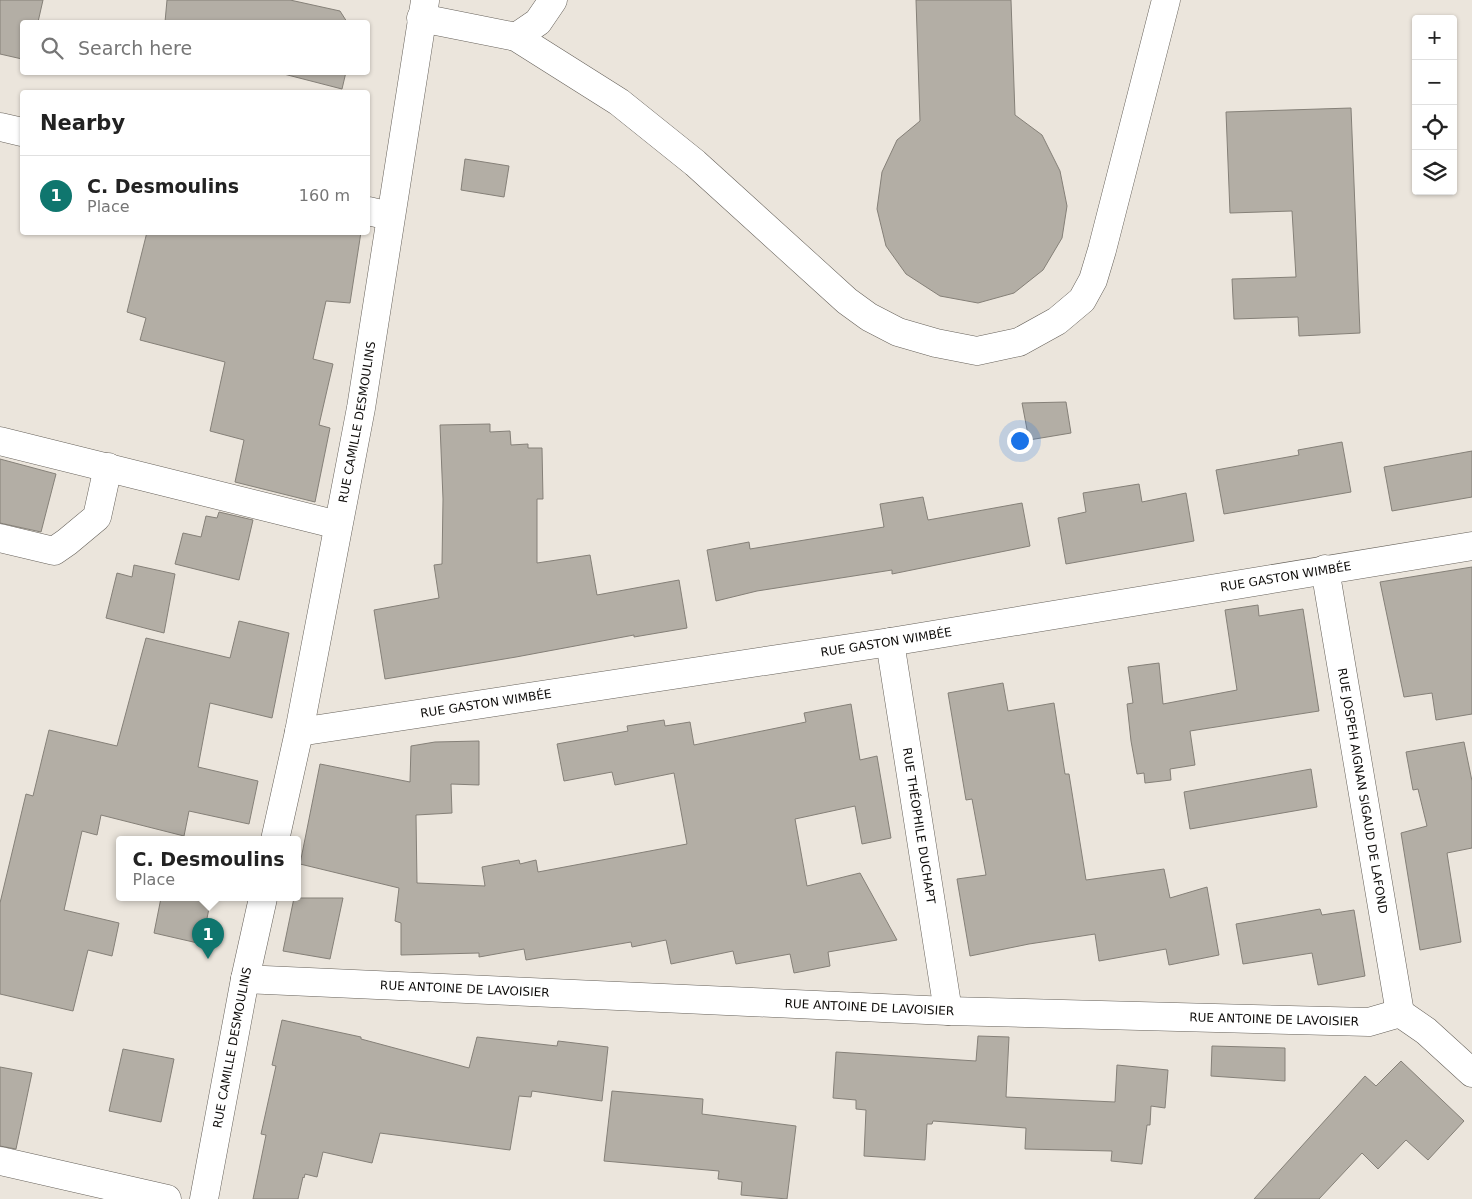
<!DOCTYPE html>
<meta charset="utf-8">
<style>
:root{--surface:#fff;--page:#f2f2f2;--text:#222;--muted:#767676;--line:#e0e0e0;--accent:#0f766e}
body{margin:0;font-family:"DejaVu Sans",sans-serif;background:var(--page);color:var(--text)}
.controls{position:absolute;right:15px;top:15px;display:grid;overflow:hidden;border-radius:5px;box-shadow:0 1px 4px #0004}
.controls button{width:45px;height:45px;display:grid;place-items:center;padding:0;border:0;border-bottom:1px solid var(--line);background:var(--surface);color:var(--text);font:25px sans-serif}
.you{position:absolute;left:1019px;top:440px;width:18px;height:18px;margin:-12px;border:4px solid #fff;border-radius:50%;background:#1a73e8;box-shadow:0 0 0 8px #1a73e833}
.badge{display:grid;place-items:center;width:32px;height:32px;border-radius:50%;background:var(--accent);color:#fff;font-size:16px;font-weight:700}
.pin{position:absolute;translate:-50% -41px;filter:drop-shadow(0 1px 2px #0008)}
.pin::after{content:'';position:absolute;top:26px;width:18px;height:15px;background:inherit;clip-path:polygon(0 0,100% 0,50% 100%)}
.popup{position:absolute;left:116px;top:836px;width:185px;height:65px;box-sizing:border-box;display:grid;place-content:center;border-radius:5px;background:var(--surface);filter:drop-shadow(0 1px 4px #0005);font-size:16px;white-space:nowrap;color:var(--muted)}
.popup b{font-size:19px;color:var(--text)}
.popup::after{content:'';position:absolute;left:50%;top:100%;margin-left:-10px;border:10px solid transparent;border-top-color:var(--surface)}
.list{margin:0;padding:0;list-style:none}
h2{display:flex;justify-content:space-between;align-items:center;height:65px;margin:0;padding:0 20px;font-size:21px}
h2 small{font-size:16px;font-weight:400;color:var(--muted)}
.list li{display:grid;grid-template-columns:32px 1fr auto;gap:15px;align-items:center;box-sizing:border-box;height:80px;padding:0 20px;border-top:1px solid var(--line)}
.list b{display:block;font-size:19px;white-space:nowrap}
.list p{margin:0;font-size:16px;white-space:nowrap;color:var(--muted)}
.list em{font-size:16px;font-style:normal;color:var(--muted)}
.icon{flex:none;width:28px;height:28px;fill:none;stroke:currentColor;stroke-width:2;stroke-linecap:round;stroke-linejoin:round}
.map{position:relative;flex:none;width:1472px;height:1199px;overflow:hidden}
.search{position:absolute;background:var(--surface);box-shadow:0 1px 4px #0004;left:20px;top:20px;width:350px;height:55px;display:flex;align-items:center;gap:12px;box-sizing:border-box;padding:0 18px;border-radius:5px;color:var(--muted);font-size:19px}
.panel{position:absolute;background:var(--surface);box-shadow:0 1px 4px #0004;left:20px;top:90px;width:350px;height:145px;border-radius:5px}
.map>svg:first-child{display:block}
</style>
<div class="map">
<svg width="1472" height="1199" viewBox="0 0 1472 1199">
<rect width="100%" height="100%" fill="#ebe5dc"/>
<!-- building -->
<g fill="#b3aea5" stroke="#858078">
<path d="M 0,0 L 43,0 L 38,22 L 22,22 L 22,59 L 0,54 Z"/>
<path d="M 167,0 L 290,0 L 340,11 L 347,22 L 165,22 Z"/>
<path d="M 916,0 L 1011,0 L 1015,115 L 1042,135 L 1060,171 L 1067,206 L 1062,238 L 1043,270 L 1014,293 L 978,303 L 940,296 L 906,274 L 886,246 L 877,209 L 882,172 L 897,140 L 920,121 Z"/>
<path d="M 276,72 L 346,72 L 342,89 Z"/>
<path d="M 1351,108 L 1360,333 L 1299,336 L 1298,317 L 1234,319 L 1232,279 L 1296,277 L 1292,211 L 1230,213 L 1226,112 Z"/>
<path d="M 465,159 L 509,166 L 504,197 L 461,190 Z"/>
<path d="M 147,232 L 361,232 L 350,303 L 326,301 L 313,359 L 333,364 L 319,425 L 330,428 L 315,502 L 235,482 L 244,440 L 210,431 L 225,362 L 140,340 L 146,318 L 127,312 Z"/>
<path d="M 1066,402 L 1071,433 L 1029,440 L 1022,403 Z"/>
<path d="M 490,424 L 490,432 L 510,431 L 511,445 L 528,444 L 528,448 L 542,448 L 543,499 L 537,499 L 537,563 L 590,555 L 597,595 L 679,580 L 687,628 L 634,637 L 634,635 L 516,657 L 385,679 L 374,610 L 439,598 L 434,565 L 442,564 L 443,499 L 440,425 Z"/>
<path d="M 1342,442 L 1351,492 L 1224,514 L 1216,470 L 1299,455 L 1298,450 Z"/>
<path d="M 1472,451 L 1472,497 L 1392,511 L 1384,467 Z"/>
<path d="M 0,459 L 56,474 L 41,532 L 0,523 Z"/>
<path d="M 1139,484 L 1142,502 L 1186,493 L 1194,541 L 1066,564 L 1058,518 L 1086,512 L 1083,493 Z"/>
<path d="M 923,497 L 928,520 L 1022,503 L 1030,546 L 892,574 L 892,570 L 757,591 L 716,601 L 707,550 L 749,542 L 750,549 L 884,527 L 880,504 Z"/>
<path d="M 219,512 L 253,520 L 239,580 L 175,564 L 183,533 L 201,537 L 206,516 L 217,518 Z"/>
<path d="M 134,565 L 175,574 L 164,633 L 106,618 L 117,573 L 132,577 Z"/>
<path d="M 1472,567 L 1472,714 L 1436,720 L 1432,693 L 1404,697 L 1380,582 Z"/>
<path d="M 1258,605 L 1259,616 L 1303,609 L 1319,711 L 1190,731 L 1195,765 L 1170,769 L 1171,780 L 1145,783 L 1144,773 L 1137,774 L 1131,741 L 1127,704 L 1133,703 L 1128,667 L 1159,663 L 1163,704 L 1237,690 L 1225,610 Z"/>
<path d="M 239,621 L 289,633 L 272,718 L 210,703 L 198,767 L 258,781 L 249,824 L 189,811 L 184,836 L 101,815 L 97,835 L 82,831 L 64,910 L 119,923 L 112,956 L 88,950 L 73,1011 L 0,994 L 0,903 L 26,794 L 33,796 L 49,730 L 117,746 L 146,638 L 230,658 Z"/>
<path d="M 1003,683 L 1008,711 L 1054,703 L 1065,774 L 1069,774 L 1086,880 L 1164,869 L 1170,898 L 1207,887 L 1219,955 L 1169,965 L 1166,949 L 1099,961 L 1095,934 L 1029,944 L 970,956 L 957,879 L 986,875 L 972,799 L 966,800 L 948,693 Z"/>
<path d="M 851,704 L 860,760 L 877,756 L 891,838 L 862,844 L 855,806 L 795,819 L 807,886 L 860,873 L 897,940 L 828,952 L 830,966 L 794,973 L 790,954 L 736,964 L 733,951 L 671,964 L 666,940 L 632,947 L 631,942 L 526,960 L 524,949 L 479,957 L 479,953 L 401,955 L 401,923 L 395,921 L 399,888 L 300,864 L 320,764 L 410,782 L 411,746 L 435,742 L 479,741 L 479,785 L 451,784 L 452,813 L 416,815 L 417,883 L 485,886 L 482,867 L 519,860 L 520,864 L 536,860 L 538,872 L 687,844 L 674,773 L 615,785 L 612,772 L 564,781 L 557,744 L 628,731 L 627,726 L 664,720 L 665,726 L 690,722 L 694,745 L 806,722 L 804,713 Z"/>
<path d="M 1464,742 L 1472,781 L 1472,848 L 1447,853 L 1461,942 L 1420,950 L 1401,833 L 1427,826 L 1418,789 L 1413,790 L 1406,752 Z"/>
<path d="M 1311,769 L 1317,807 L 1190,829 L 1184,792 Z"/>
<path d="M 161,898 L 211,898 L 202,944 L 154,933 Z"/>
<path d="M 294,898 L 343,898 L 330,959 L 283,951 Z"/>
<path d="M 1320,909 L 1322,915 L 1354,910 L 1365,976 L 1318,985 L 1312,953 L 1243,964 L 1236,924 Z"/>
<path d="M 282,1020 L 361,1037 L 361,1039 L 469,1068 L 477,1037 L 557,1046 L 558,1041 L 608,1047 L 602,1101 L 532,1091 L 531,1097 L 519,1096 L 510,1150 L 380,1133 L 372,1163 L 323,1152 L 317,1177 L 305,1174 L 304,1178 L 303,1177 L 298,1199 L 253,1199 L 266,1135 L 261,1134 L 276,1066 L 272,1065 Z"/>
<path d="M 978,1036 L 1009,1037 L 1006,1097 L 1115,1102 L 1117,1065 L 1168,1070 L 1165,1108 L 1151,1106 L 1150,1125 L 1147,1125 L 1142,1164 L 1111,1161 L 1112,1151 L 1025,1149 L 1026,1128 L 933,1121 L 932,1124 L 927,1124 L 925,1160 L 864,1156 L 866,1110 L 856,1109 L 856,1100 L 833,1098 L 836,1052 L 976,1061 Z"/>
<path d="M 1212,1046 L 1285,1048 L 1285,1081 L 1211,1076 Z"/>
<path d="M 123,1049 L 174,1059 L 161,1122 L 109,1111 Z"/>
<path d="M 1401,1061 L 1464,1121 L 1428,1160 L 1406,1140 L 1378,1169 L 1362,1153 L 1319,1199 L 1254,1199 L 1365,1076 L 1376,1086 Z"/>
<path d="M 0,1067 L 32,1073 L 16,1149 L 0,1146 Z"/>
<path d="M 612,1091 L 703,1099 L 702,1114 L 796,1126 L 787,1199 L 741,1195 L 742,1182 L 718,1179 L 719,1171 L 604,1161 Z"/>
</g>
<g fill="none" stroke-linecap="round" stroke-linejoin="round">
<!-- minor casing -->
<g stroke="#66615a" stroke-width="29">
<g id="minor">
<path d="M 421,18 L 516,37 L 619,102 L 695,163 L 847,301 L 869,317 L 898,332 L 936,343 L 977,351 L 1019,342 L 1057,321 L 1082,300 L 1093,280 L 1102,250 L 1166,0"/>
<path d="M 516,37 L 538,22 L 553,0"/>
<path d="M 0,127 L 22,132"/>
<path d="M 368,211 L 390,216"/>
<path d="M 0,441 L 338,525"/>
<path d="M 0,538 L 54,551 L 67,542 L 97,517 L 108,467"/>
<path id="s1" d="M 1325,569 L 1400,1013"/>
<path id="s2" d="M 890,642 L 948,1011"/>
<path id="s3" d="M 299,732 L 890,642 L 1472,546"/>
<path id="s4" d="M 275,840 L 299,732 L 361,408 L 425,1"/>
<path id="s5" d="M 245,979 L 948,1011 L 1369,1022 L 1400,1013 L 1426,1031 L 1472,1073"/>
<path d="M 0,1161 L 167,1199"/>
<path id="s6" d="M 204,1199 L 245,979 L 263,898"/>
</g>
</g>
<!-- minor -->
<use href="#minor" stroke="#fff" stroke-width="28"/>
</g>
<g text-anchor="middle" dominant-baseline="central" stroke-width="5" stroke-linejoin="round" paint-order="stroke">
<!-- street labels -->
<g font-size="12" fill="#0e0c0a" stroke="#f8f2ea">
<text stroke="none"><textPath href="#s4" startOffset="426">RUE CAMILLE DESMOULINS</textPath></text>
<text stroke="none"><textPath href="#s3" startOffset="999">RUE GASTON WIMBÉE</textPath></text>
<text stroke="none"><textPath href="#s3" startOffset="594">RUE GASTON WIMBÉE</textPath></text>
<text stroke="none"><textPath href="#s3" startOffset="189">RUE GASTON WIMBÉE</textPath></text>
<text stroke="none"><textPath href="#s1" startOffset="225">RUE JOSPEH AIGNAN SIGAUD DE LAFOND</textPath></text>
<text stroke="none"><textPath href="#s2" startOffset="186">RUE THÉOPHILE DUCHAPT</textPath></text>
<text stroke="none"><textPath href="#s5" startOffset="220">RUE ANTOINE DE LAVOISIER</textPath></text>
<text stroke="none"><textPath href="#s5" startOffset="625">RUE ANTOINE DE LAVOISIER</textPath></text>
<text stroke="none"><textPath href="#s5" startOffset="1030">RUE ANTOINE DE LAVOISIER</textPath></text>
<text stroke="none"><textPath href="#s6" startOffset="154">RUE CAMILLE DESMOULINS</textPath></text>
</g>
</g>
</svg>
<div class="controls">
<button>+</button>
<button>−</button>
<button><svg class="icon" aria-label="locate" viewBox="0 0 24 24"><circle cx="12" cy="12" r="6"/><path d="M12 2v4M12 18v4M2 12h4M18 12h4"/></svg></button>
<button><svg class="icon" aria-label="layers" viewBox="0 0 24 24"><path d="M12 4l9 5-9 5-9-5zM3 14l9 5 9-5"/></svg></button>
</div>
<div class="you"></div>
<div class="pin badge" style="left:208px;top:959px">1</div>
<div class="popup"><b>C. Desmoulins</b>Place</div>
<div class="search"><svg class="icon" aria-label="search" viewBox="0 0 24 24"><circle cx="10" cy="10" r="6"/><path d="M15 15l6 6"/></svg>Search here</div>
<section class="panel">
<h2>Nearby<small></small></h2>
<ul class="list">
<li><span class="badge">1</span><div><b>C. Desmoulins</b><p>Place</p></div><em>160 m</em></li>
</ul>
</section>
</div>
